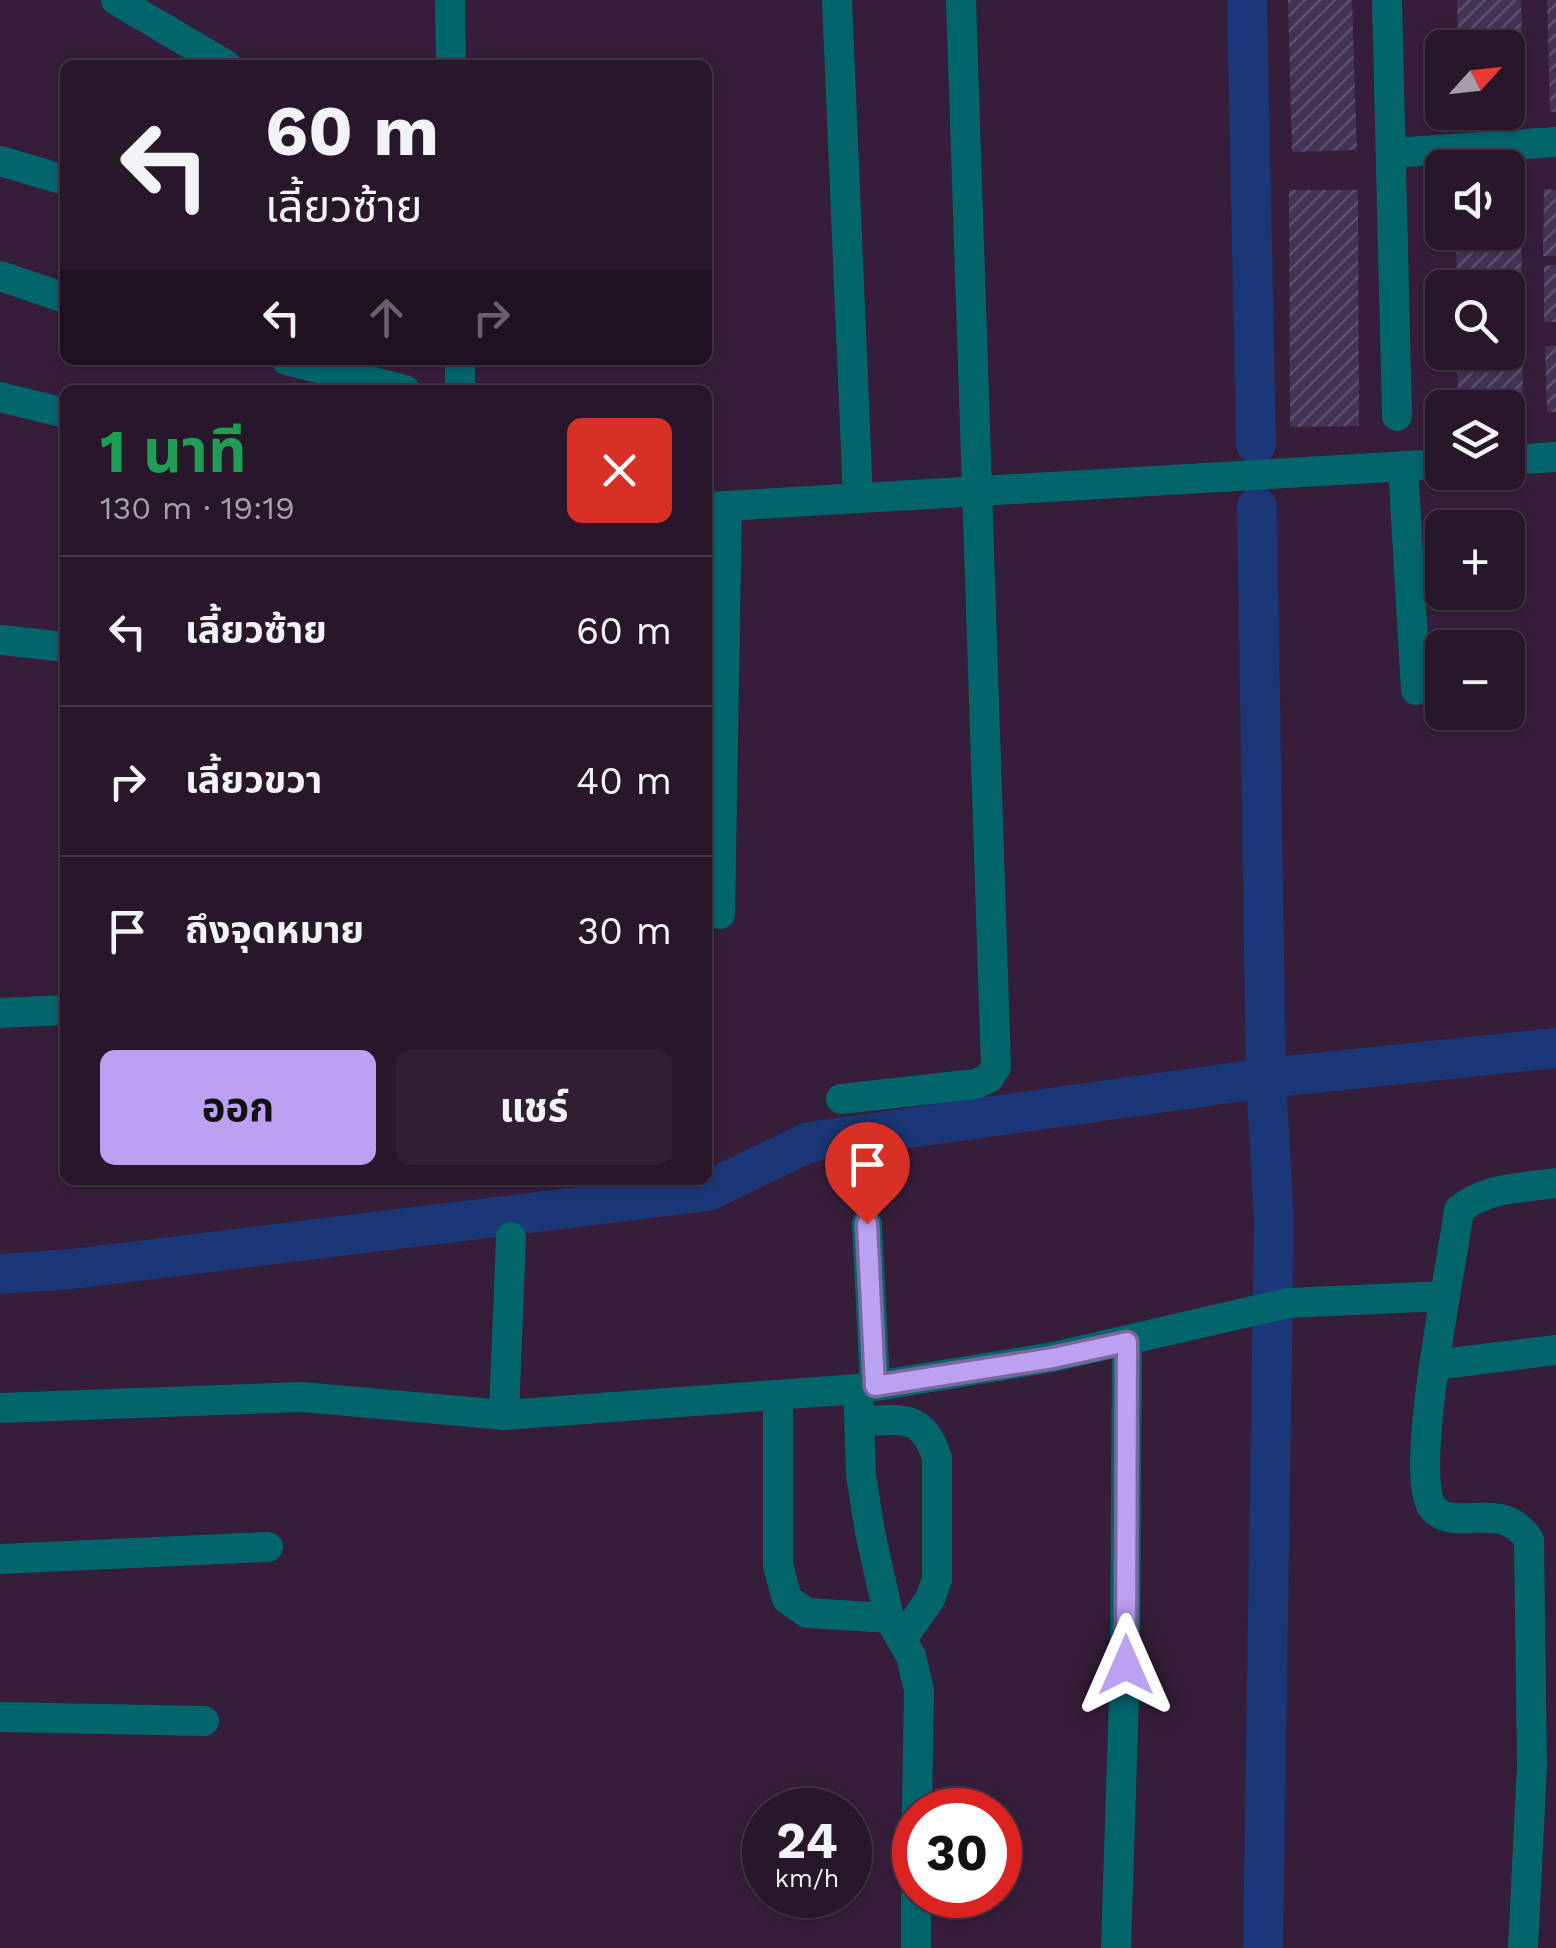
<!DOCTYPE html>
<html lang="th">
<head>
<meta charset="utf-8">
<style>
  body { margin:0; font-family:"Work Sans","Noto Sans Thai",sans-serif; background:#301f33; color:#f1f3f6; height:100vh; display:flex; flex-direction:column; font-size:38px; white-space:nowrap }
  * { box-sizing:border-box; margin:0 }
  p { font-size:32px; color:#a59fa9 }
  .icon { flex:none; width:55px; height:55px; fill:none; stroke:currentColor; stroke-width:2; stroke-linecap:round; stroke-linejoin:round }
  .map { position:relative; flex:1; overflow:hidden }
  .side { position:absolute; left:60px; top:385px; width:652px; height:800px; display:flex; flex-direction:column; background:#28162b; border-radius:15px; box-shadow:0 2px 8px #0004,0 0 0 2px #443547 }
  .side>* { flex:none }
  .guide { position:absolute; left:60px; top:60px; width:652px; height:305px; border-radius:15px; box-shadow:0 2px 8px #0004,0 0 0 2px #443547; background:#28162b; color:#f1f3f6; overflow:hidden }
  .needle { width:65px; rotate:63deg }
  .controls { position:absolute; left:1425px; top:30px; display:grid; gap:20px }
  .controls a { display:grid; place-items:center; width:100px; height:100px; border-radius:15px; background:#28162b; box-shadow:0 2px 8px #0004,0 0 0 2px #443547; font-size:50px }
  .speed { position:absolute; left:742px; top:1788px; display:flex; gap:20px; font-size:50px; font-weight:700; text-align:center }
  .speed>* { display:grid; place-content:center; width:130px; height:130px; border-radius:50%; background:#28162b; box-shadow:0 2px 8px #0004,0 0 0 2px #443547; line-height:1 }
  .speed small { font-size:25px; font-weight:400 }
  .speed .limit { border:15px solid #d22; background:#fff; color:#111 }
  .pin { position:absolute; display:grid; place-items:center; width:85px; height:85px; color:#fff; margin:-102px -42px; border-radius:50% 50% 50% 0; rotate:-45deg; box-shadow:0 0 10px #0007 }
  .pin .icon { rotate:45deg }
  .me { position:absolute; width:110px; margin:-55px; rotate:0deg; stroke-linejoin:round; filter:drop-shadow(0 0 8px #0008) }
  .turn { display:flex; align-items:center; gap:35px; height:210px; padding:0 40px; font-size:45px }
  .turn .icon { width:130px; height:130px; stroke-width:2.5 }
  .turn b { display:block; font-size:70px; line-height:85px }
  .lanes { display:flex; align-items:center; height:95px; padding:0 40px; background:#0003; justify-content:center; gap:50px; direction:ltr }
  .lanes .off { opacity:.35 }
  .round { display:grid; place-items:center; flex:none; width:105px; height:105px; border-radius:15px; background:#301f33 }
  .summary { display:flex; align-items:center; justify-content:space-between; height:170px; padding:0 40px }
  h1 { font-size:60px; font-weight:700; line-height:75px; color:#1e9e55 }
  .primary-button { display:flex; gap:20px; margin-top:auto; padding:20px 40px }
  .primary-button a { flex:1; height:115px; border-radius:15px; background:#bca0f2; color:#111; font-size:40px; font-weight:700; line-height:115px; text-align:center }
  .primary-button a+a { background:#301f33; color:#f1f3f6 }
  ul { padding:0; list-style:none }
  li { display:flex; align-items:center; gap:30px; height:150px; padding:0 40px; border-top:2px solid #443547 }
  li div { flex:1 }
  li b { display:block; font-size:38px }
  li em { font-style:normal }
  .map>svg:first-child { display:block }
</style>
</head>
<body>
<div class="map">
<svg width="1556" height="1948" viewBox="0 0 1556 1948">
  <defs>
    <pattern id="building-hatch" width="6" height="6" patternUnits="userSpaceOnUse" patternTransform="scale(2.5)"><rect width="6" height="6" fill="#423354"/><path d="M-1 1l2-2M0 6l6-6M5 7l2-2" fill="none" stroke="#5e506d"/></pattern>
  </defs>
  <rect width="100%" height="100%" fill="#361d39"/>
  <g fill="none" stroke-linecap="round" stroke-linejoin="round">
    <path stroke="#1c3777" stroke-width="40" d="M1247,0L1256,444
      M1257,507L1266,1078L1274,1220L1263,1948
      M0,1274L72,1269L708,1191L809,1142L1266,1078L1556,1048"/>
  </g>
  <path fill="url(#building-hatch)" d="M1288,0H1352L1357,150L1292,152Z
    M1457,0H1521L1524,112L1508,113V48H1458Z
    M1547,0H1556V112H1550Z
    M1508,183H1521L1523,421H1508V408H1458L1457,352H1508V288H1457L1456,232H1508Z
    M1544,189L1556,190V256H1543Z
    M1289,190H1358L1359,426L1290,427Z
    M1556,265V322H1544V266Z
    M1545,346H1556V412H1547Z"/>
  <g fill="none" stroke-linecap="round" stroke-linejoin="round">
    <path stroke="#02656c" stroke-width="30" d="M116,0L226,65
      M450,0L451,65
      M837,0L858,498
      M1387,0L1397,416
      M1391,153L1556,142
      M0,161L65,180
      M0,276L65,298
      M286,360L405,390
      M460,360V390
      M0,397L65,413
      M1508,460L1556,457
      M1403,466L1416,690
      M708,507L1442,464
      M0,640L65,647
      M720,914L727,506
      M0,1013L65,1010
      M841,1099L976,1084L989,1078L996,1067L961,0
      M867,1224L875,1386
      M1434,1365L1556,1350
      M858,1389L861,1475L870,1532L889,1618L911,1656L919,1690L917,1810
      M778,1395V1565L787,1599L807,1613L889,1618
      M0,1408L302,1397L504,1415L858,1389L1053,1357L1288,1303L1445,1296
      M504,1415L511,1237
      M860,1421C900,1420 923,1412 937,1458V1579L930,1599L902,1639
      M0,1559L268,1547
      M0,1717L204,1721
      M916,1948V1895
      M1116,1948L1125,1665L1127,1342
      M1523,1948L1532,1766L1529,1540C1502,1497 1454,1534 1433,1508C1407,1476 1453,1260 1459,1210C1486,1187 1522,1188 1556,1183"/>
  </g>
  <g fill="none" stroke-linecap="round" stroke-linejoin="round">
    <defs>
      <path id="route" d="M867,1224L875,1386L1053,1358L1127,1342L1126,1665"/>
    </defs>
    <use href="#route" stroke="#7a689d" stroke-width="25"/>
    <use href="#route" stroke="#bca0f2" stroke-width="18"/>
  </g>
</svg>
<div class="controls">
<a><svg class="needle" viewBox="-14 -14 28 28"><path d="M0-13l5 13h-10z" fill="#e53935"/><path d="M0 13l5-13h-10z" fill="#a59fa9"/></svg></a>
<a><svg class="icon" aria-label="sound" viewBox="0 0 24 24"><path d="M4 9h4l5-4v14l-5-4H4zM17 9q2 3 0 6"/></svg></a>
<a><svg class="icon" aria-label="search" viewBox="0 0 24 24"><circle cx="10" cy="10" r="6"/><path d="M15 15l6 6"/></svg></a>
<a><svg class="icon" aria-label="layers" viewBox="0 0 24 24"><path d="M12 4l9 5-9 5-9-5zM3 14l9 5 9-5"/></svg></a>
<a>+</a>
<a>−</a>
</div>
<div class="speed"><div>24<small>km/h</small></div><div class="limit">30</div></div>
<div class="pin" style="left:867px;top:1224px;background:#d93025"><svg class="icon" aria-label="arrive" viewBox="0 0 24 24"><path d="M6 21V4h12l-3 4 3 4H6"/></svg></div>
<svg class="me" style="left:1126px;top:1665px" viewBox="-20 -20 40 40"><path d="M0-17L14 15 0 8-14 15z" fill="#bca0f2" stroke="#fff" stroke-width="4"/></svg>
<div class="guide">
<div class="turn"><svg class="icon" aria-label="left" viewBox="0 0 24 24"><path d="M17 20v-9H6M10 6l-5 5 5 5"/></svg><div><b>60 m</b>เลี้ยวซ้าย</div></div>
<div class="lanes"><svg class="icon" aria-label="left" viewBox="0 0 24 24"><path d="M17 20v-9H6M10 6l-5 5 5 5"/></svg><svg class="icon off" aria-label="ahead" viewBox="0 0 24 24"><path d="M12 20V5M6 11l6-6 6 6"/></svg><svg class="icon off" aria-label="right" viewBox="0 0 24 24"><path d="M7 20v-9h11M14 6l5 5-5 5"/></svg></div>
</div>
<section class="side">
<div class="summary"><div><h1>1 นาที</h1><p>130 m · 19:19</p></div><a class="round" style="background:#d93025;color:#fff"><svg class="icon" aria-label="close" viewBox="0 0 24 24"><path d="M6 6l12 12M18 6L6 18"/></svg></a></div>
<ul>
<li><svg class="icon" aria-label="left" viewBox="0 0 24 24"><path d="M17 20v-9H6M10 6l-5 5 5 5"/></svg><div><b>เลี้ยวซ้าย</b></div><em>60 m</em></li>
<li><svg class="icon" aria-label="right" viewBox="0 0 24 24"><path d="M7 20v-9h11M14 6l5 5-5 5"/></svg><div><b>เลี้ยวขวา</b></div><em>40 m</em></li>
<li><svg class="icon" aria-label="arrive" viewBox="0 0 24 24"><path d="M6 21V4h12l-3 4 3 4H6"/></svg><div><b>ถึงจุดหมาย</b></div><em>30 m</em></li>
</ul>
<div class="primary-button"><a>ออก</a><a>แชร์</a></div>
</section>
</div>
</body>
</html>
